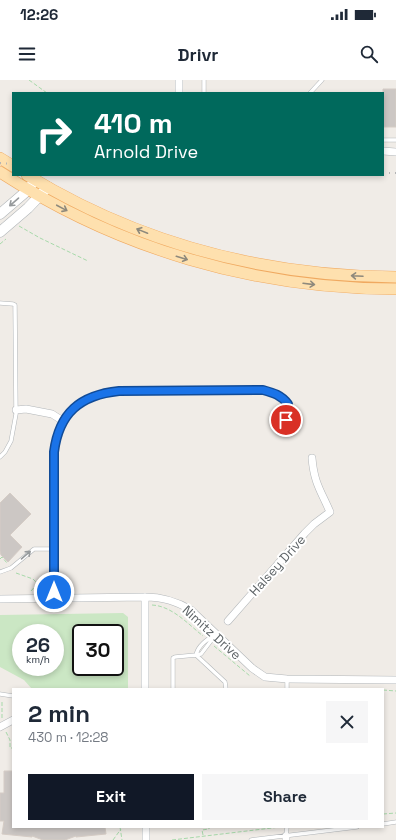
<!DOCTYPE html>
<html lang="en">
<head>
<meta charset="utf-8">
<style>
  body { margin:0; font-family:"Space Grotesk",sans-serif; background:#f6f6f7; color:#1f2937; height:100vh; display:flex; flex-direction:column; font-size:15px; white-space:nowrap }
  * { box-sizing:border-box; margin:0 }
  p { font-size:13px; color:#747a83 }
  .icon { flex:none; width:22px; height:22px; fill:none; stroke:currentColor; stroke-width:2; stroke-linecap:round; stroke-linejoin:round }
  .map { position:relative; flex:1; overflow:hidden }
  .panel { position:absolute; left:12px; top:608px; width:372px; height:140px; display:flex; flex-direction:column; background:#fff; border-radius:0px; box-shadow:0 2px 6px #0003 }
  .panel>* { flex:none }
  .banner { position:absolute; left:12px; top:12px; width:372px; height:84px; border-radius:0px; box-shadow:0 2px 6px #0003; background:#00695c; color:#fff; overflow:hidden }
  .speed { position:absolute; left:12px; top:544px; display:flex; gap:8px; font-size:20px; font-weight:700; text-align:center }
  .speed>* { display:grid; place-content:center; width:52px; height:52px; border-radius:50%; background:#fff; box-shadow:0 2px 6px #0003; line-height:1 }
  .speed small { font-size:10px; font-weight:400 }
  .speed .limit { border:2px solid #111; border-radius:6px; background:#fff; color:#111 }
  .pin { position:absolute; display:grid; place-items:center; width:34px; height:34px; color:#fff; margin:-17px; border:2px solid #fff; border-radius:50%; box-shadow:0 1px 4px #0007 }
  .me { position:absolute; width:44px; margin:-22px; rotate:0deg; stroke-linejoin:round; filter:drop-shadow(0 0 3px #0008) }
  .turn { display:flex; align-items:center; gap:14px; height:84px; padding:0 16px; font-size:18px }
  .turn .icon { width:52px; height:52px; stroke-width:2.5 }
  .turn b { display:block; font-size:28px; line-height:34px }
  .round { display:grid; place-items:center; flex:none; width:42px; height:42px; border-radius:0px; background:#f6f6f7 }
  .headline { display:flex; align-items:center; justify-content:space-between; height:68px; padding:0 16px }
  h1 { font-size:24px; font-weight:700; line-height:30px }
  .cta { display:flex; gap:8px; margin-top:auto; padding:8px 16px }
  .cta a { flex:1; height:46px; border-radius:0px; background:#111827; color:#fff; font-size:16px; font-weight:700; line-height:46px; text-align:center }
  .cta a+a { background:#f6f6f7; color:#1f2937 }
  .status { display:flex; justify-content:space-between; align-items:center; height:28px; padding:0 20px; background:#fff; direction:ltr }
  .status svg { height:11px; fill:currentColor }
  header { display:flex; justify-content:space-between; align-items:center; height:52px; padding:0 16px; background:#fff; font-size:18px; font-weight:700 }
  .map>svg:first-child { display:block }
</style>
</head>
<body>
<div class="status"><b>12:26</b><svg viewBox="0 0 49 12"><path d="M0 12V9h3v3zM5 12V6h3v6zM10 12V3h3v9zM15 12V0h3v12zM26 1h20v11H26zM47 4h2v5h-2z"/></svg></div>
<header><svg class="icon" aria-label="menu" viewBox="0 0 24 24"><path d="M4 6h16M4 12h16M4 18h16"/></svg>Drivr<svg class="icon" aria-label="search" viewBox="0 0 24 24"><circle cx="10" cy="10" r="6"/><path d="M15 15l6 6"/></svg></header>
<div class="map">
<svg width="396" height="760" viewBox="0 0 396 760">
  <rect width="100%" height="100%" fill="#f0ece7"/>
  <path fill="#cbe7c4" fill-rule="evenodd" d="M123,533L128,537V609H32L24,600L0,587V535ZM21,553H55V587H21ZM81,553H115V587H81Z"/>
  <path fill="#ccc7c4" stroke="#d5ccc5" d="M383,9H396V47H383Z
    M10,413L31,434L10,455L22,467L8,482L1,475L0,471V423Z
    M4,691H13V747H105L106,754L76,757V756L65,760H43L32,756V757L2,754L4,741H0V713H4Z"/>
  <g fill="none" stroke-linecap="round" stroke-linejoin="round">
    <defs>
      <path id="lane" d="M204,0V13
        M310,13L322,0
        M383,60H396
        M0,223L13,224L15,225L16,334L11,361L5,372L0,377
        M0,492L11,488L34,469H55
        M217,553L201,574L196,575C198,565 208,559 217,553Z
        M287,599V609
        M173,609V578L175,577L196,575L225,602L226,609
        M0,614L13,616
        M383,744L396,742
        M286,756L287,747
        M251,760L357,747"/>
      <path id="street" d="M179,0V13
        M383,71L396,72
        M16,330L26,329L52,334L63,341
        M145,517V609
        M54,518V372C59,333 81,315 119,311L263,310C274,313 281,315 288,324L285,340
        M0,519L145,517C163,517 176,521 191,530L252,588L265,597L287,599L396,600
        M228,541L305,453L314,444L330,432C321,411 314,403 312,378
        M0,647L13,640
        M146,747V760
        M286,760V756"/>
      <path id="secondary" d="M0,134L28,110L35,100
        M0,152L28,128L48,107"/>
      <path id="primary" d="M0,78L13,86
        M0,92C118,169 255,209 396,209
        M27,95C140,164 265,196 396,197"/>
    </defs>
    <use href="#lane" stroke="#b2b6b9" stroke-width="4.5"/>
    <use href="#street" stroke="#b2b6b9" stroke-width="8"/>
    <use href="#secondary" stroke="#b1b6b9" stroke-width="11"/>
    <use href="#primary" stroke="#f0a960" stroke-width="12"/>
    <path stroke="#a7d9aa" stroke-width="1" stroke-dasharray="4 2" stroke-linecap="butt" d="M29,0L47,13
      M19,146L40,158L88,181
      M0,164L6,159
      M0,479L2,477L7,483
      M16,493L33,499L45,511
      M31,511L47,493
      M152,525C172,526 188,544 203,556
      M214,566L250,596
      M292,609H299
      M383,610L396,611
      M2,638V620
      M6,652L10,660V668H13
      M383,734L396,733
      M120,747L122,760
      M203,755L202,750L209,749V747
      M113,760L121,749
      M172,760L280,747"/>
    <use href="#lane" stroke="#fff" stroke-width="3.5"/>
    <use href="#street" stroke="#fff" stroke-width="7"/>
    <use href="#secondary" stroke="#fff" stroke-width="10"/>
    <use href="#primary" stroke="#fee0ae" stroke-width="11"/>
    <path stroke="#b3b4b5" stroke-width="2" stroke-dasharray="1 5" stroke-linecap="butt" d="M0,83L13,84
      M383,93H396"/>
  </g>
  <defs><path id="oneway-shaft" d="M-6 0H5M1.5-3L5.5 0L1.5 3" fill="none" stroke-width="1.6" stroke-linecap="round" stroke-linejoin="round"/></defs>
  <g stroke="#969a9c">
    <use href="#oneway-shaft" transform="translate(14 122) rotate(139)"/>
    <use href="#oneway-shaft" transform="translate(26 475) rotate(-41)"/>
  </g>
  <g stroke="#8e897c">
    <use href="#oneway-shaft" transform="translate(62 128) rotate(28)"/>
    <use href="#oneway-shaft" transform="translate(142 151) rotate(-158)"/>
    <use href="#oneway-shaft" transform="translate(182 178) rotate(17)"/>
    <use href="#oneway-shaft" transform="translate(357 196) rotate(-177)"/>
    <use href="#oneway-shaft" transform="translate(309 204) rotate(7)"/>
  </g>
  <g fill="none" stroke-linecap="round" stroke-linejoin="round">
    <defs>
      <path id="route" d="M54,512V372C59,333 80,315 119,311L263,310C274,313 281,315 288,324L286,340"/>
    </defs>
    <use href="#route" stroke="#114b97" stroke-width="10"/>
    <use href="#route" stroke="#1a73e8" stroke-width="7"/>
  </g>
  <g text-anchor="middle" stroke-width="4" stroke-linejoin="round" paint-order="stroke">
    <g font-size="13" fill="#5e6467" stroke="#fff">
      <text transform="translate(277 485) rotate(-48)" y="5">Halsey Drive</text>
      <text transform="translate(212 552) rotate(42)" y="5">Nimitz Drive</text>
    </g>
  </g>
</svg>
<div class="speed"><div>26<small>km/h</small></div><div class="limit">30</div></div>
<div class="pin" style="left:286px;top:340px;background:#d93025"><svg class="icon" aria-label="arrive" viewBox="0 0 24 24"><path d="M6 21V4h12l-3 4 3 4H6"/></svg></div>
<svg class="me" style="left:54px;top:512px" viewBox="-20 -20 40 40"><circle r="17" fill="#1a73e8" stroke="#fff" stroke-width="3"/><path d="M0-11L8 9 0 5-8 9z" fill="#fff"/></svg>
<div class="banner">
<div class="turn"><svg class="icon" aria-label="right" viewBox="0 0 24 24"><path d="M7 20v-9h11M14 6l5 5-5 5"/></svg><div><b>410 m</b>Arnold Drive</div></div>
</div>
<section class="panel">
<div class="headline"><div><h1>2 min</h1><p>430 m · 12:28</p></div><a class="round"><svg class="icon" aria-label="close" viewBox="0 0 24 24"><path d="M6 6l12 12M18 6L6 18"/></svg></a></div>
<div class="cta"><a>Exit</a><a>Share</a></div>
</section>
</div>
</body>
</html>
